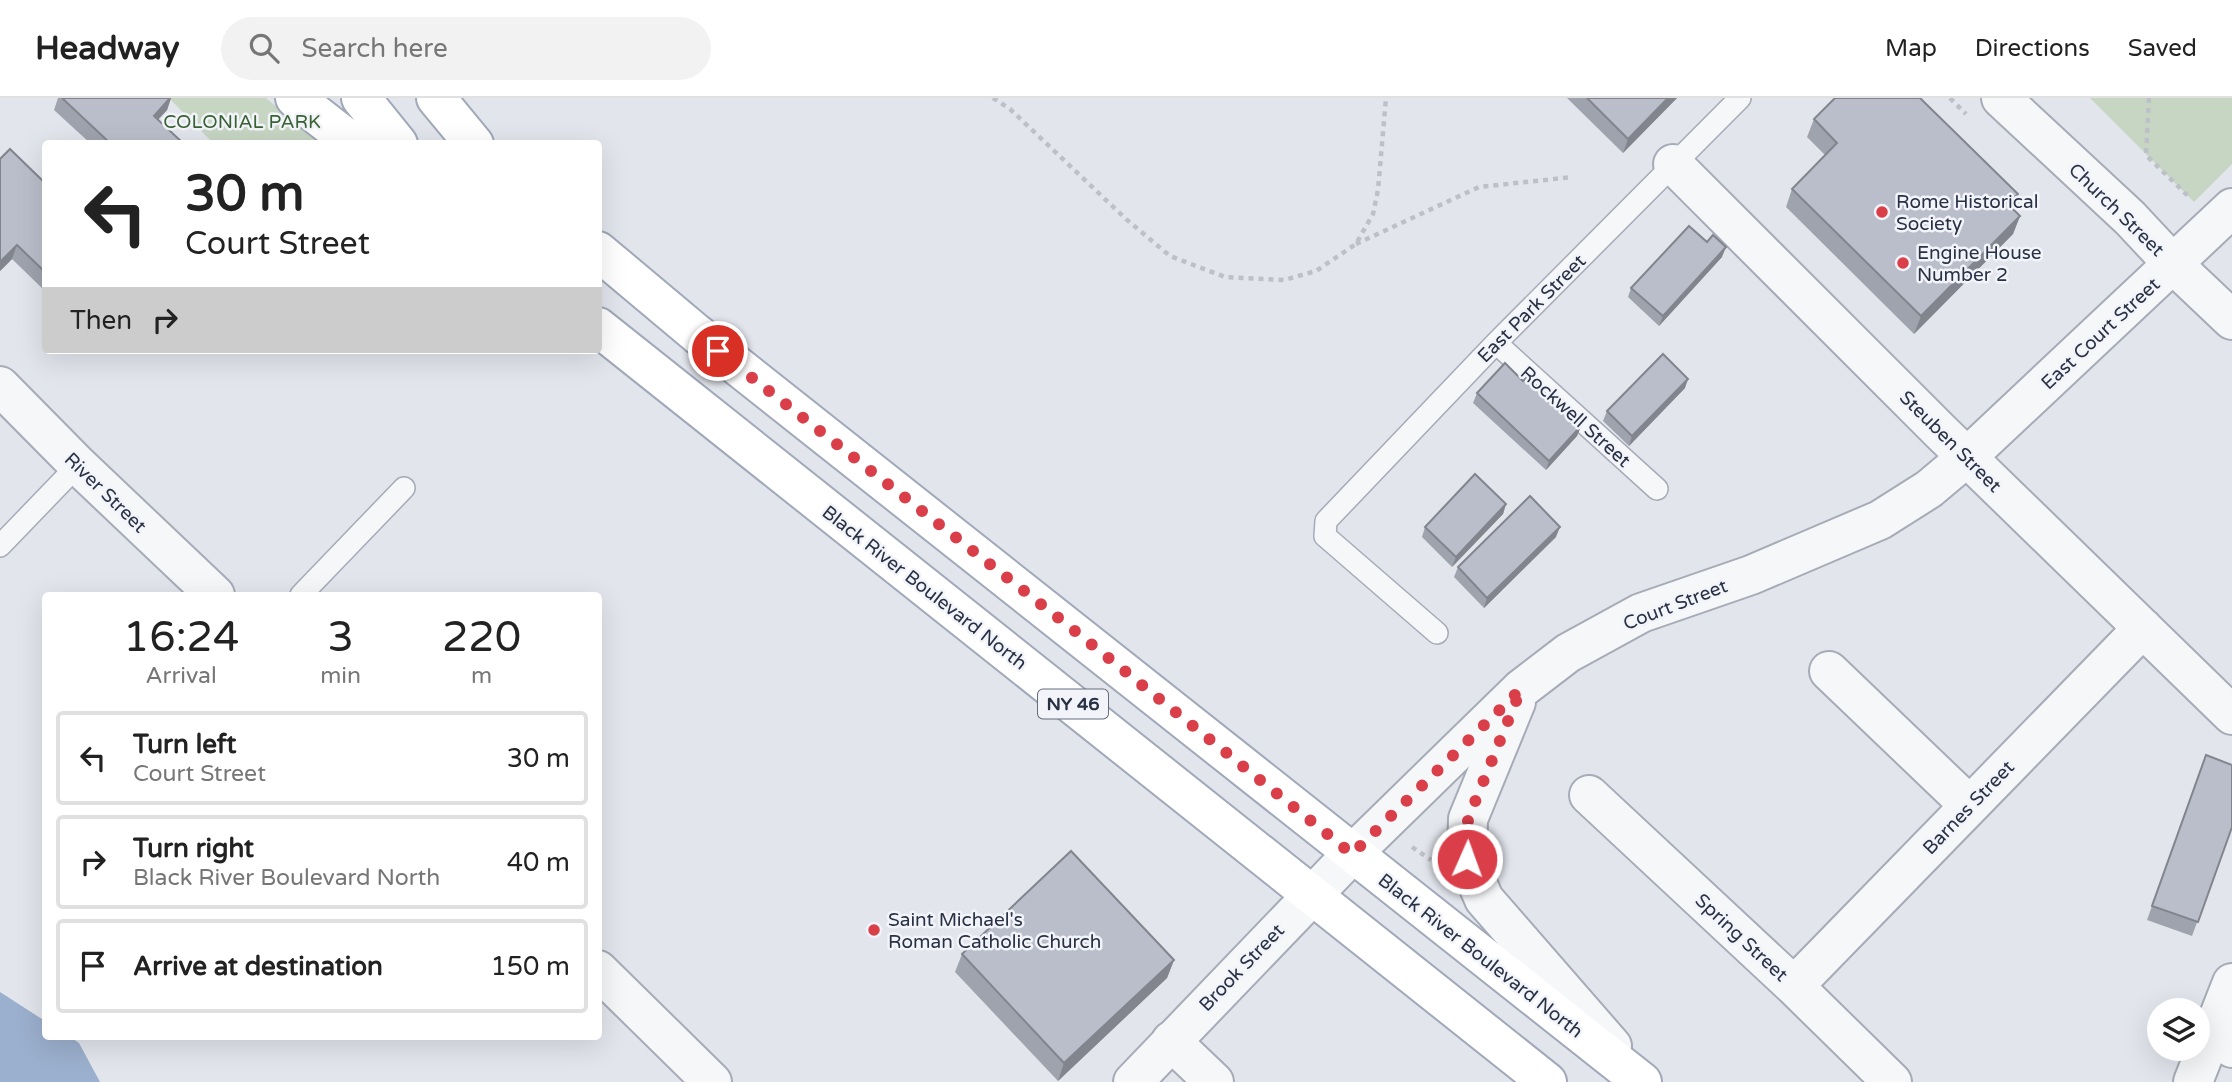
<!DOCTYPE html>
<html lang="en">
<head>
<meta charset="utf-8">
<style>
  body { margin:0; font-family:"Varela Round",sans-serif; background:#f2f2f2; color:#222; height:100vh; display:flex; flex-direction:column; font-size:26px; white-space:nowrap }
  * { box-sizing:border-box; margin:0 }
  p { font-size:23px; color:#767676 }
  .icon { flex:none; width:38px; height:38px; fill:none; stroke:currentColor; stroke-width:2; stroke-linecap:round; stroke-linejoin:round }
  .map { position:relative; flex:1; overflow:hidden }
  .details { position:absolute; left:42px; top:494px; width:560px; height:448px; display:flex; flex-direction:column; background:#fff; border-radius:7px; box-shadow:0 7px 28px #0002 }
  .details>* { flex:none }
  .banner { position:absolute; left:42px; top:42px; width:560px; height:214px; border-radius:7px; box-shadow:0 7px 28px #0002; background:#fff; color:#222; overflow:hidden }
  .controls { position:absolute; left:2147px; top:900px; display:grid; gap:14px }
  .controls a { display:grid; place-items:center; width:63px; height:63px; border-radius:50%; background:#fff; box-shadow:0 7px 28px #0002; font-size:35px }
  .pin { position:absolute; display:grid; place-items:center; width:60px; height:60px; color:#fff; margin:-30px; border:4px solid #fff; border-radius:50%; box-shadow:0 2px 7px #0007 }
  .me { position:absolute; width:77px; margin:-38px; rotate:2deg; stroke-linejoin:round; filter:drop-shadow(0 0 5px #0008) }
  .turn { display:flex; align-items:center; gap:24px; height:147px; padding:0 28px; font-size:32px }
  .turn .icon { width:91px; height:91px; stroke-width:2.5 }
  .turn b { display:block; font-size:49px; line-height:60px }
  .then { display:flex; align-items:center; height:66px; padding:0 28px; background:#0003; gap:14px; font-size:26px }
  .eta { display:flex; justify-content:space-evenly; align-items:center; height:119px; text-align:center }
  .eta b { font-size:42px; font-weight:600; line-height:49px }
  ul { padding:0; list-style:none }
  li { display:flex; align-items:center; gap:21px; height:94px; margin:0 14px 10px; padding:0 14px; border:4px solid #e0e0e0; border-radius:7px }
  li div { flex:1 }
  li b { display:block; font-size:26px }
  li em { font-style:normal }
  header { display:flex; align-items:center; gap:42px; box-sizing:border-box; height:98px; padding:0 35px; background:#fff; border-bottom:2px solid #e0e0e0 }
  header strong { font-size:33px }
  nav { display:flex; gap:38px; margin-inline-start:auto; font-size:24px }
  .search { width:490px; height:63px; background:#f2f2f2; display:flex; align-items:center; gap:18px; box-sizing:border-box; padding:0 24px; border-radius:38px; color:#767676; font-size:26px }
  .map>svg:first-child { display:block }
</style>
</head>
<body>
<header>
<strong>Headway</strong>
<div class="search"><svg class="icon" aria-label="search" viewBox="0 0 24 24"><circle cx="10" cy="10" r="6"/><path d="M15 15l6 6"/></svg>Search here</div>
<nav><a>Map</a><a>Directions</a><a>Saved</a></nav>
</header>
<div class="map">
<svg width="2232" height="984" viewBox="0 0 2232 984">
  <rect width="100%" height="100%" fill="#e2e5ec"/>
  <path fill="#c6d6c3" d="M169,0H266L320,45H213Z
    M2090,0H2232V66L2194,104Z"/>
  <path fill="#9bb0ce" d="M0,894L45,923L46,938H69L79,945L100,984H0Z"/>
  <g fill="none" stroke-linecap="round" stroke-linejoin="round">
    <defs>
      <path id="service" d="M1496,245L1657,391
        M0,448L78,367
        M301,497L404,390
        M1437,535L1325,438L1326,423L1496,245L1740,0"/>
      <path id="minor" d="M2001,0L2130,120L2174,167L2232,222
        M1673,66L1941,334L2232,617
        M0,288L78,367L215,497
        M1829,573L1969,707
        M1589,697L1794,888L1892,984
        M598,872L712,984
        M1794,888L2143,530
        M2213,932L2232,950
        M1171,943L1214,984"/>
      <path id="tertiary" d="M1516,604L1468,721L1467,761L1484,801L1612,948
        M1133,984L1352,756L1521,591L1568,555L1641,515L1751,477L1880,422L1929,391L1967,359L2232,110
        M2193,984L2232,885"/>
      <path id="primary" d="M295,0L354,46
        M361,0L398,46
        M436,0L474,46
        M598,153L697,236L1642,984
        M598,229L1547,984"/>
    </defs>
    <use href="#service" stroke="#a7abb7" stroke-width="24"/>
    <use href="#minor" stroke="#a7abb7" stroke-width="42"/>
    <use href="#tertiary" stroke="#a7abb7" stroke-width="42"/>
    <use href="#primary" stroke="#a0a8b9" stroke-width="42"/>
    <path stroke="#bdc0c7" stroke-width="4.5" stroke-dasharray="5 5" stroke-linecap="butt" d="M993,0L1010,11L1126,121L1170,158L1225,179L1284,182L1316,173L1356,146L1373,116L1378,92L1386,0
      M1950,0L1966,16
      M2149,0L2146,57L2190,100
      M1356,146L1479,89L1573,79
      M1412,749L1431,762"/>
    <use href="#service" stroke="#f6f7f9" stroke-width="21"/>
    <use href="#minor" stroke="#f6f7f9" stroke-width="38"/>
    <use href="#tertiary" stroke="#f6f7f9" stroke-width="38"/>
    <use href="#primary" stroke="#fff" stroke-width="38"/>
  </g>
  <path fill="#9fa3ae" d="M58,0H171L167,12L158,22L184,46H91L54,12Z
    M1567,0H1677L1623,55Z
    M1814,21L2018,96L2012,111L2020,118L2013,136L1914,236L1786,109L1792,91L1825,57L1807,39Z
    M0,61L46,86V194L12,161L0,173Z
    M1707,144L1722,159L1659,228L1628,199L1631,190Z
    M1685,290L1629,348L1603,323L1607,313Z
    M1477,295L1581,328L1577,338L1546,372L1473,305Z
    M1506,406L1503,416L1452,469L1422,439L1425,429Z
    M1556,439L1484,510L1454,479L1458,469Z
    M2206,657L2232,729L2192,838L2147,822Z
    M962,856L1174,862L1167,880L1058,983L955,874Z"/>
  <path fill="#82858d" d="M170,0H171L167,12L148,32L154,18Z
    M1668,0H1677L1623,55L1628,41Z
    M2018,96L2011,114L2008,106Z
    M2020,118L2013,136L1914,236L1921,218Z
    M17,147L12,161L0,173V164Z
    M1726,149L1722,159L1659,228L1663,218Z
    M1688,281L1685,290L1629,348L1632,338Z
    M1581,328L1577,338L1546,372L1549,363Z
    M1506,406L1503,416L1452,469L1456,459Z
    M1560,429L1556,439L1484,510L1487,500Z
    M1174,862L1167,880L1058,983L1064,965Z"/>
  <path fill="#b9beca" stroke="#82858d" stroke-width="2" d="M62,0H170L154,18L184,46H111Z
    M1587,0H1668L1628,41Z
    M1835,0H1920L2018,96L2008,106L2020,118L1921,218L1792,91L1837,45L1814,21Z
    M10,51L46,86V175L17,147L0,164V61Z
    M1689,128L1707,144L1713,137L1726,149L1663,218L1631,190Z
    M1663,256L1688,281L1632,338L1607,313Z
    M1505,265L1523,283L1527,279L1581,328L1549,363L1477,295Z
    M1475,376L1506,406L1456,459L1425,429Z
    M1530,398L1560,429L1487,500L1458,469Z
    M2206,657L2232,667V729L2198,824L2152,808Z
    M1071,753L1174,862L1064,965L962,856Z"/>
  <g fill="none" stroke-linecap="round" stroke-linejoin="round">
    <path stroke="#da3e49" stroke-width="12" stroke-dasharray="0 21.6" d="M718,253L1065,525L1352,756L1521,591L1468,721L1467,761"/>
  </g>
  <g fill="#da3e49" stroke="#f2f4f9" stroke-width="2.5">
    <circle cx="1882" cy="114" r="7"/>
    <circle cx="1903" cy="165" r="7"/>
    <circle cx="874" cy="832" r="7"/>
  </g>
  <g text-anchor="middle" stroke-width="5" stroke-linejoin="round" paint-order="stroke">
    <rect fill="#f2f4f9" stroke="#656c7b" stroke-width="2" x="1038" y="591.5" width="70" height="29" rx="5"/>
    <g font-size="18" font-weight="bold" fill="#293145">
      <text x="1073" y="612">NY 46</text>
    </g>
    <g font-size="19" fill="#3a6235" stroke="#f2f4f9">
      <text x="242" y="30">COLONIAL PARK</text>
    </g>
    <g font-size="19" fill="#293145" stroke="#f2f4f9" text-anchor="start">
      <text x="1896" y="110">Rome Historical<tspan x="1896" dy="22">Society</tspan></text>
      <text x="1917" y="161">Engine House<tspan x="1917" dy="22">Number 2</tspan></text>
      <text x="888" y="828">Saint Michael's<tspan x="888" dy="22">Roman Catholic Church</tspan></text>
    </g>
    <g font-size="19" fill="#293145" stroke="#f2f4f9">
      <text transform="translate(2117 111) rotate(44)" y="7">Church Street</text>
      <text transform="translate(1531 210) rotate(-45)" y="7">East Park Street</text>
      <text transform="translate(2100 235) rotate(-43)" y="7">East Court Street</text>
      <text transform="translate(1576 318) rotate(42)" y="7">Rockwell Street</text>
      <text transform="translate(1951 343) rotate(45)" y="7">Steuben Street</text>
      <text transform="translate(106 394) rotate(44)" y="7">River Street</text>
      <text transform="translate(925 489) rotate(38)" y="7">Black River Boulevard North</text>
      <text transform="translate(1675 506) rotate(-21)" y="7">Court Street</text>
      <text transform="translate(1968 709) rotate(-46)" y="7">Barnes Street</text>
      <text transform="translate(1742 839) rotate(43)" y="7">Spring Street</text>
      <text transform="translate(1481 857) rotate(38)" y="7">Black River Boulevard North</text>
      <text transform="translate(1241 869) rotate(-46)" y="7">Brook Street</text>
    </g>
  </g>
</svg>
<div class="controls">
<a><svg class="icon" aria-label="layers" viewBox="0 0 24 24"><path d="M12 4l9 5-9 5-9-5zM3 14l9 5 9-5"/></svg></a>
</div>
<div class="pin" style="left:718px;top:253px;background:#d93025"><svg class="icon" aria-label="arrive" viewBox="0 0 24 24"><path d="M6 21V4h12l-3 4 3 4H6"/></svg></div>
<svg class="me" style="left:1467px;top:761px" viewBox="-20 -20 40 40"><circle r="17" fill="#da3e49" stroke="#fff" stroke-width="3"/><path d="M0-11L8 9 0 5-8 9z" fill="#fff"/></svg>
<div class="banner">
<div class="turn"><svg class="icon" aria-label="left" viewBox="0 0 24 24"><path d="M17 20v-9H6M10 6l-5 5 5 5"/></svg><div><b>30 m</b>Court Street</div></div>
<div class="then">Then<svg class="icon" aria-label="right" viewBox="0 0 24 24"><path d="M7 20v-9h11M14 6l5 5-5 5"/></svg></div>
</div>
<section class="details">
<div class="eta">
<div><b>16:24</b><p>Arrival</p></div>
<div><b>3</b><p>min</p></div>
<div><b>220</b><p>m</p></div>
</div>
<ul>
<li><svg class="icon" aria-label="left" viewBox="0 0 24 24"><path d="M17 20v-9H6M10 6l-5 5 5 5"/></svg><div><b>Turn left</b><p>Court Street</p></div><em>30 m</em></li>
<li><svg class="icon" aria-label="right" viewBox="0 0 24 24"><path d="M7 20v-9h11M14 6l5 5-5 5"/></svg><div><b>Turn right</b><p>Black River Boulevard North</p></div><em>40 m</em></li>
<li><svg class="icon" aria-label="arrive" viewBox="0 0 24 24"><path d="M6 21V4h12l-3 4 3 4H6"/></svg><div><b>Arrive at destination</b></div><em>150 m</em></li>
</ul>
</section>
</div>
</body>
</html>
